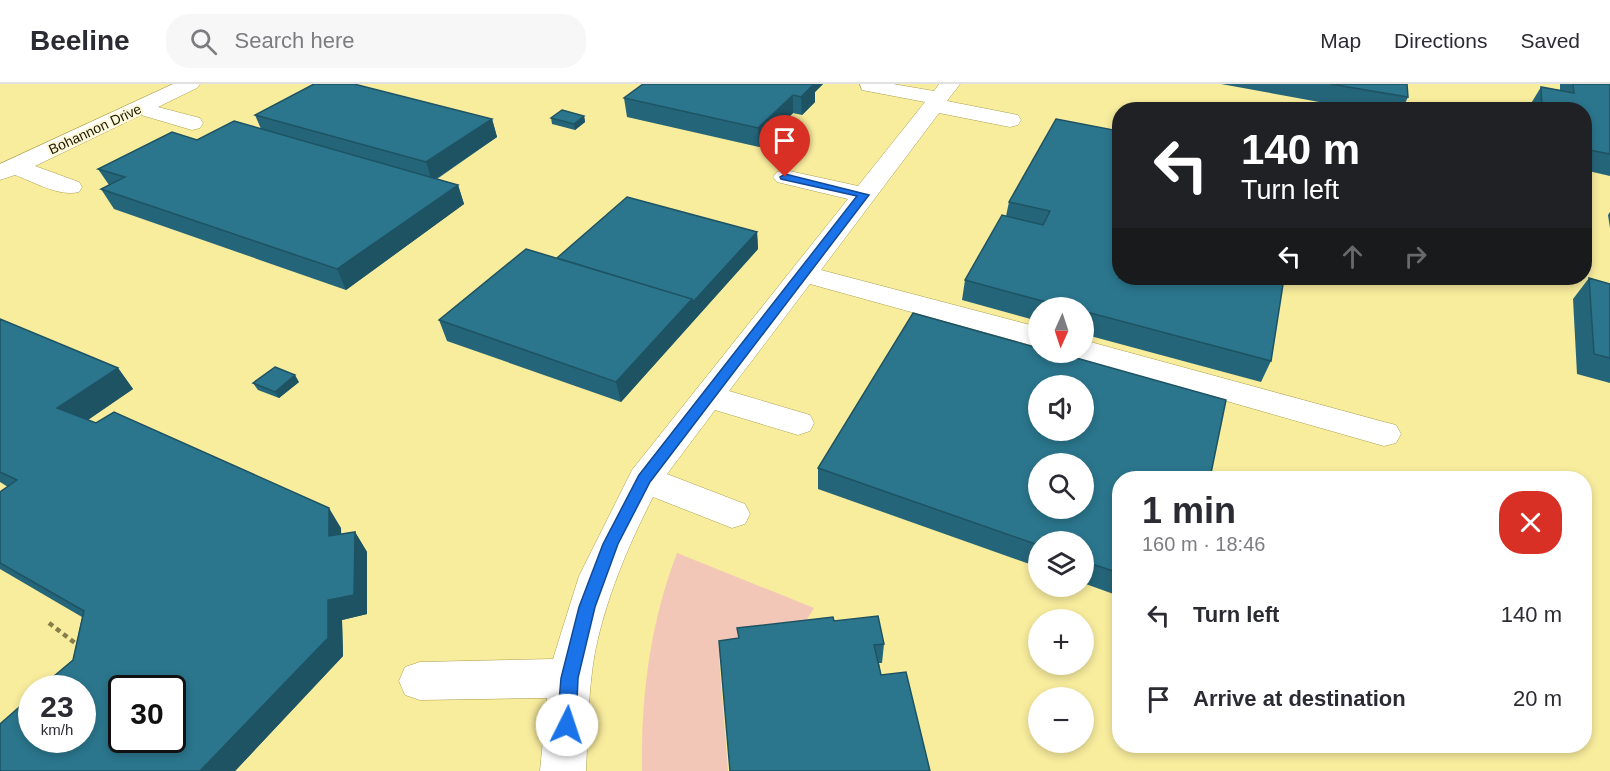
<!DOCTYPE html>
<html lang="en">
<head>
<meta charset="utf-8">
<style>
  body { margin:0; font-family:Helvetica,sans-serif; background:#f7f7f7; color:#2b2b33; height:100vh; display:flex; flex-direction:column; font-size:22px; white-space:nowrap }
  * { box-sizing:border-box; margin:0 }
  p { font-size:20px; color:#7c7c81 }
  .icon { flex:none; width:33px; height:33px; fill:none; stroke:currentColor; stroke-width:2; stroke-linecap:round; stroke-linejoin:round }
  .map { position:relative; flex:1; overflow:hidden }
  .panel { position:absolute; left:1112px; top:387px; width:480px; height:282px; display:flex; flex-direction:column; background:#fff; border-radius:24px; box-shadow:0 3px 9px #0003 }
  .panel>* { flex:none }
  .hud { position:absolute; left:1112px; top:18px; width:480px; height:183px; border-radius:24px; box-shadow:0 3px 9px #0003; background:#202124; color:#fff; overflow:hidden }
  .needle { width:39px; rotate:183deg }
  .fabs { position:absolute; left:1028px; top:213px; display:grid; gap:12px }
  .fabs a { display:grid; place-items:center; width:66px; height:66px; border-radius:50%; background:#fff; box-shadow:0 3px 9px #0003; font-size:30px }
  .speed { position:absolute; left:18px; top:591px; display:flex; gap:12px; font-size:30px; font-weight:700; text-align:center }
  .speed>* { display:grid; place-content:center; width:78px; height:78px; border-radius:50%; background:#fff; box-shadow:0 3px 9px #0003; line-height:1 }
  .speed small { font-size:15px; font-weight:400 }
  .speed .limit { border:3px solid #111; border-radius:9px; background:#fff; color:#111 }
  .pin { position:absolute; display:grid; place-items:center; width:51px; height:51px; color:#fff; margin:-62px -26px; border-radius:50% 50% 50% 0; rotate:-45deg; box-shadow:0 0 6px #0007 }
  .pin .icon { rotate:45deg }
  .me { position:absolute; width:66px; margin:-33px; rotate:4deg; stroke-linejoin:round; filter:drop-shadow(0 0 4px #0008) }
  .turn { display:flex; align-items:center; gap:21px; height:126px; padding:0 30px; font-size:27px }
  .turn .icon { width:78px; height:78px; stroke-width:2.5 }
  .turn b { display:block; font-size:42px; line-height:51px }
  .lanes { display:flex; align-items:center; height:57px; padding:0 30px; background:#0003; justify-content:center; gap:30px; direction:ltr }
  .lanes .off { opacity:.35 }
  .round { display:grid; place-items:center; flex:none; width:63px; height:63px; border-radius:24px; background:#f7f7f7 }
  .headline { display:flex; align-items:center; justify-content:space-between; height:102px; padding:0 30px }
  h1 { font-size:36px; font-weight:800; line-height:45px }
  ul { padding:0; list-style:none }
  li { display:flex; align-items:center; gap:18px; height:84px; padding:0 30px }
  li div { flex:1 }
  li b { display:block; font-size:22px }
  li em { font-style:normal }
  header { display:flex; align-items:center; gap:36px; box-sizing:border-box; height:84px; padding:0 30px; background:#fff; border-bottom:2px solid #e1e1e2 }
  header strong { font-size:28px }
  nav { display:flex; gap:33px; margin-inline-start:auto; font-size:21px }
  .search { width:420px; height:54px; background:#f7f7f7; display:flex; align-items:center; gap:15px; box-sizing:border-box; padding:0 21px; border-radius:24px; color:#7c7c81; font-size:22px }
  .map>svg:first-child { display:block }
</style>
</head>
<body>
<header>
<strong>Beeline</strong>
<div class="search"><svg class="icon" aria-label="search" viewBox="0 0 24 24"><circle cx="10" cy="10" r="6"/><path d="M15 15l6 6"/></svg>Search here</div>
<nav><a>Map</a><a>Directions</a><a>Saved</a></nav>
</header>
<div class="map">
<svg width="1610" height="687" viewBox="0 0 1610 687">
  <rect width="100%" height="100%" fill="#f8ec9d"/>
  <path fill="#f2c7b7" d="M677,469L814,524L795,555L719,574L728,687H642C641,611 650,540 677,469Z"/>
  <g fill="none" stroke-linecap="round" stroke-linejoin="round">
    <defs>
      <path id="minor" d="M173,0H200L197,4L158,23L200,34L203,39L200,44L192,46L141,31L35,82L79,98L82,103L79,108C59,113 34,98 15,91L0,96V80Z
        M860,0H893L934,7L939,0H960L947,17L1018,31L1021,36L1018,41L1010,43L939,29L821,186L1038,243V263L810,200L729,307L810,331L814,339L810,347L798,351L715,326L667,390L745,420L750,430L745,440L732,444L653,413C628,462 606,514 595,568C588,607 588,647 586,687H540L547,614L420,616L405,611L399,597L405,583L420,578L553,575L579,492L632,386L848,115L777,98L773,93L777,88L785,86L858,102L925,18L862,6Z
        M1083,256L1384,338L1396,341L1401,350L1396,359L1384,362L1072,273L1069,268H1083Z"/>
    </defs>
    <use href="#minor" stroke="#aca153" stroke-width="1"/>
    <path stroke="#857d4a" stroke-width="4.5" stroke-dasharray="5 4" stroke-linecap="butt" d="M49,539L79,562"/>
    <use href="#minor" fill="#fff" fill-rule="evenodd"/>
  </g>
  <path fill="#256579" d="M643,0H823L815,8V18L802,31L793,29L759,63L627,33L624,14Z
    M1221,0H1407L1408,13L1402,26H1363Z
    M1560,0H1610V92L1584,86V26H1530V21L1541,3L1560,6Z
    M255,31L492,35L497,53L437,95L458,101L464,120L346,206L114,125L101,105L109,101L98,85L197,56L261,45Z
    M584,32L585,38L575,46L552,40L551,34Z
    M1119,47L1271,277L1261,298L1083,250V224H1038V237L962,216L965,196L1006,132L1009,118Z
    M1610,128V144L1608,131Z
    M757,148L758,165L621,318L447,257L439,236L557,174Z
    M1589,194L1610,200V299L1577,290L1573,215Z
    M0,235L118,284L133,305L87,336L341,444V450L355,448L367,468V530L342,536L343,572L235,687H0L73,576L82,533L0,485V408L8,403L0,398Z
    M299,298L279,314L258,306L253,299Z
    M818,384L1119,394V512L1083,499V458H1038V483L818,405Z
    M834,537L884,560L882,579H879L881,591L738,554Z"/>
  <path fill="#1e5363" d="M807,0H823L815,8V18L802,31L801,13Z
    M793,11V29L759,63L758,44Z
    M584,32L585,38L575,46L574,40Z
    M492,35L497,53L432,97L426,78Z
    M458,101L464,120L346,206L337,185Z
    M757,148L758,165L621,318L616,298L692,215Z
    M118,284L133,305L75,345L57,324Z
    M295,291L299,298L279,314L275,308Z
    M329,424L341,444L342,473L329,452Z
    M355,448L367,468V530L342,536L343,572L235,687H200L328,516Z"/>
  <path fill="#2b768d" stroke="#1e5363" stroke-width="1.5" fill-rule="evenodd" d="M314,0H354L492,35L426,78L255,31Z
    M643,0H814L801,13L793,11L758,44L624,14Z
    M1330,0H1407L1408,13Z
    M1573,0H1610V70L1584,65V26H1542L1541,3L1574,9Z
    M562,26L584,32L574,40L551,34Z
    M1056,35L1119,47V194H1284L1271,277L1083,227V224H1068L965,196L1002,131L1043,141L1050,127L1009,118Z
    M234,37L458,101L337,185L101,105L125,93L98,85L172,48L197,56Z
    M627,113L757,148L693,218L692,215L557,174Z
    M526,165L692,215L616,298L439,236Z
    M1589,194L1610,200V274L1594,270Z
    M913,229L1038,264V268H1055L1226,316L1210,394H1119V489L1083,477V458H1038V461L818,384ZM1038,302H1083V346H1038ZM1038,380H1083V424H1038Z
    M0,235L118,284L57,324L96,339L114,328L329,424V452L355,448L354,511L328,516V554L200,687H0V640L32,612V656H82V604H40L73,576L84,527L0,479V408L17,396L0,388ZM122,604H172V656H122Z
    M275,283L295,291L275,308L253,299Z
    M878,532L884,560L874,561L881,591L906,588L930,687H730L719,557L739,554L737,544L833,533L834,537Z"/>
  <path fill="#1a73e8" stroke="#114b97" stroke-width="1.5" d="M785,90L869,111L650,398L618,460L595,523L578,594L576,641L573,647L567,649L560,647L557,641L561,594L579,523L603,460L639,391L857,112L781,95L780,93Z"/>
  <g text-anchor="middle" stroke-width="4.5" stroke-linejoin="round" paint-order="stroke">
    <g font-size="14" fill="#1e1900" stroke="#fcf8da">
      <text transform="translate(95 45) rotate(-25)" y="5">Bohannon Drive</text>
    </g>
  </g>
</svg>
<div class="fabs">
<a><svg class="needle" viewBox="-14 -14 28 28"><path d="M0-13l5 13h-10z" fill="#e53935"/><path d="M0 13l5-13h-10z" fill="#7c7c81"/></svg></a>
<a><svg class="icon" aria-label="sound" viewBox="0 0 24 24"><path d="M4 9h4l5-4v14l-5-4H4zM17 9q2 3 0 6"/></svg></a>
<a><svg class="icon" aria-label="search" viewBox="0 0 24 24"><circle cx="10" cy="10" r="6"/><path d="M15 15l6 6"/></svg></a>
<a><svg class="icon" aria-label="layers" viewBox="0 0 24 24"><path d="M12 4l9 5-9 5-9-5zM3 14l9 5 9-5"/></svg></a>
<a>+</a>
<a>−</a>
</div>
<div class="speed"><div>23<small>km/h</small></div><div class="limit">30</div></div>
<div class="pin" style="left:785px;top:93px;background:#d93025"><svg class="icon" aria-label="arrive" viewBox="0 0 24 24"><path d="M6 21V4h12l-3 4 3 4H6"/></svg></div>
<svg class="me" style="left:567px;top:641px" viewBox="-20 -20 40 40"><circle r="19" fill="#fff"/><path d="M0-13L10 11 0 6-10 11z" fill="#1a73e8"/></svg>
<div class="hud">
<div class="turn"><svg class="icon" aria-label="left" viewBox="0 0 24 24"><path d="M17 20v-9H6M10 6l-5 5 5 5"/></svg><div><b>140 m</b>Turn left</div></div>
<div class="lanes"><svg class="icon" aria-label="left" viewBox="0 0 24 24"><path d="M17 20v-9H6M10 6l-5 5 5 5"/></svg><svg class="icon off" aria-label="ahead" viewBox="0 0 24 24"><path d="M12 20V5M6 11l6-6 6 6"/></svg><svg class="icon off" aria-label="right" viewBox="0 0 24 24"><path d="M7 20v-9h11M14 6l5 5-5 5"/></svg></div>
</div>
<section class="panel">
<div class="headline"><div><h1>1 min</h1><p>160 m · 18:46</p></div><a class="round" style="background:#d93025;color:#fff"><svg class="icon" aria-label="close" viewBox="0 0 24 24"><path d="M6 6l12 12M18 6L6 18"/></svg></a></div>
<ul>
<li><svg class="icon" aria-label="left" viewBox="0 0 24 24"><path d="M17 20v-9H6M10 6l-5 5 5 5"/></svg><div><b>Turn left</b></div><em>140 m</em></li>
<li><svg class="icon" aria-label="arrive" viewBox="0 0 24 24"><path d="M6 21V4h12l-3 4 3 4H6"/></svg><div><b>Arrive at destination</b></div><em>20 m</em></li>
</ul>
</section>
</div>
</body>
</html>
